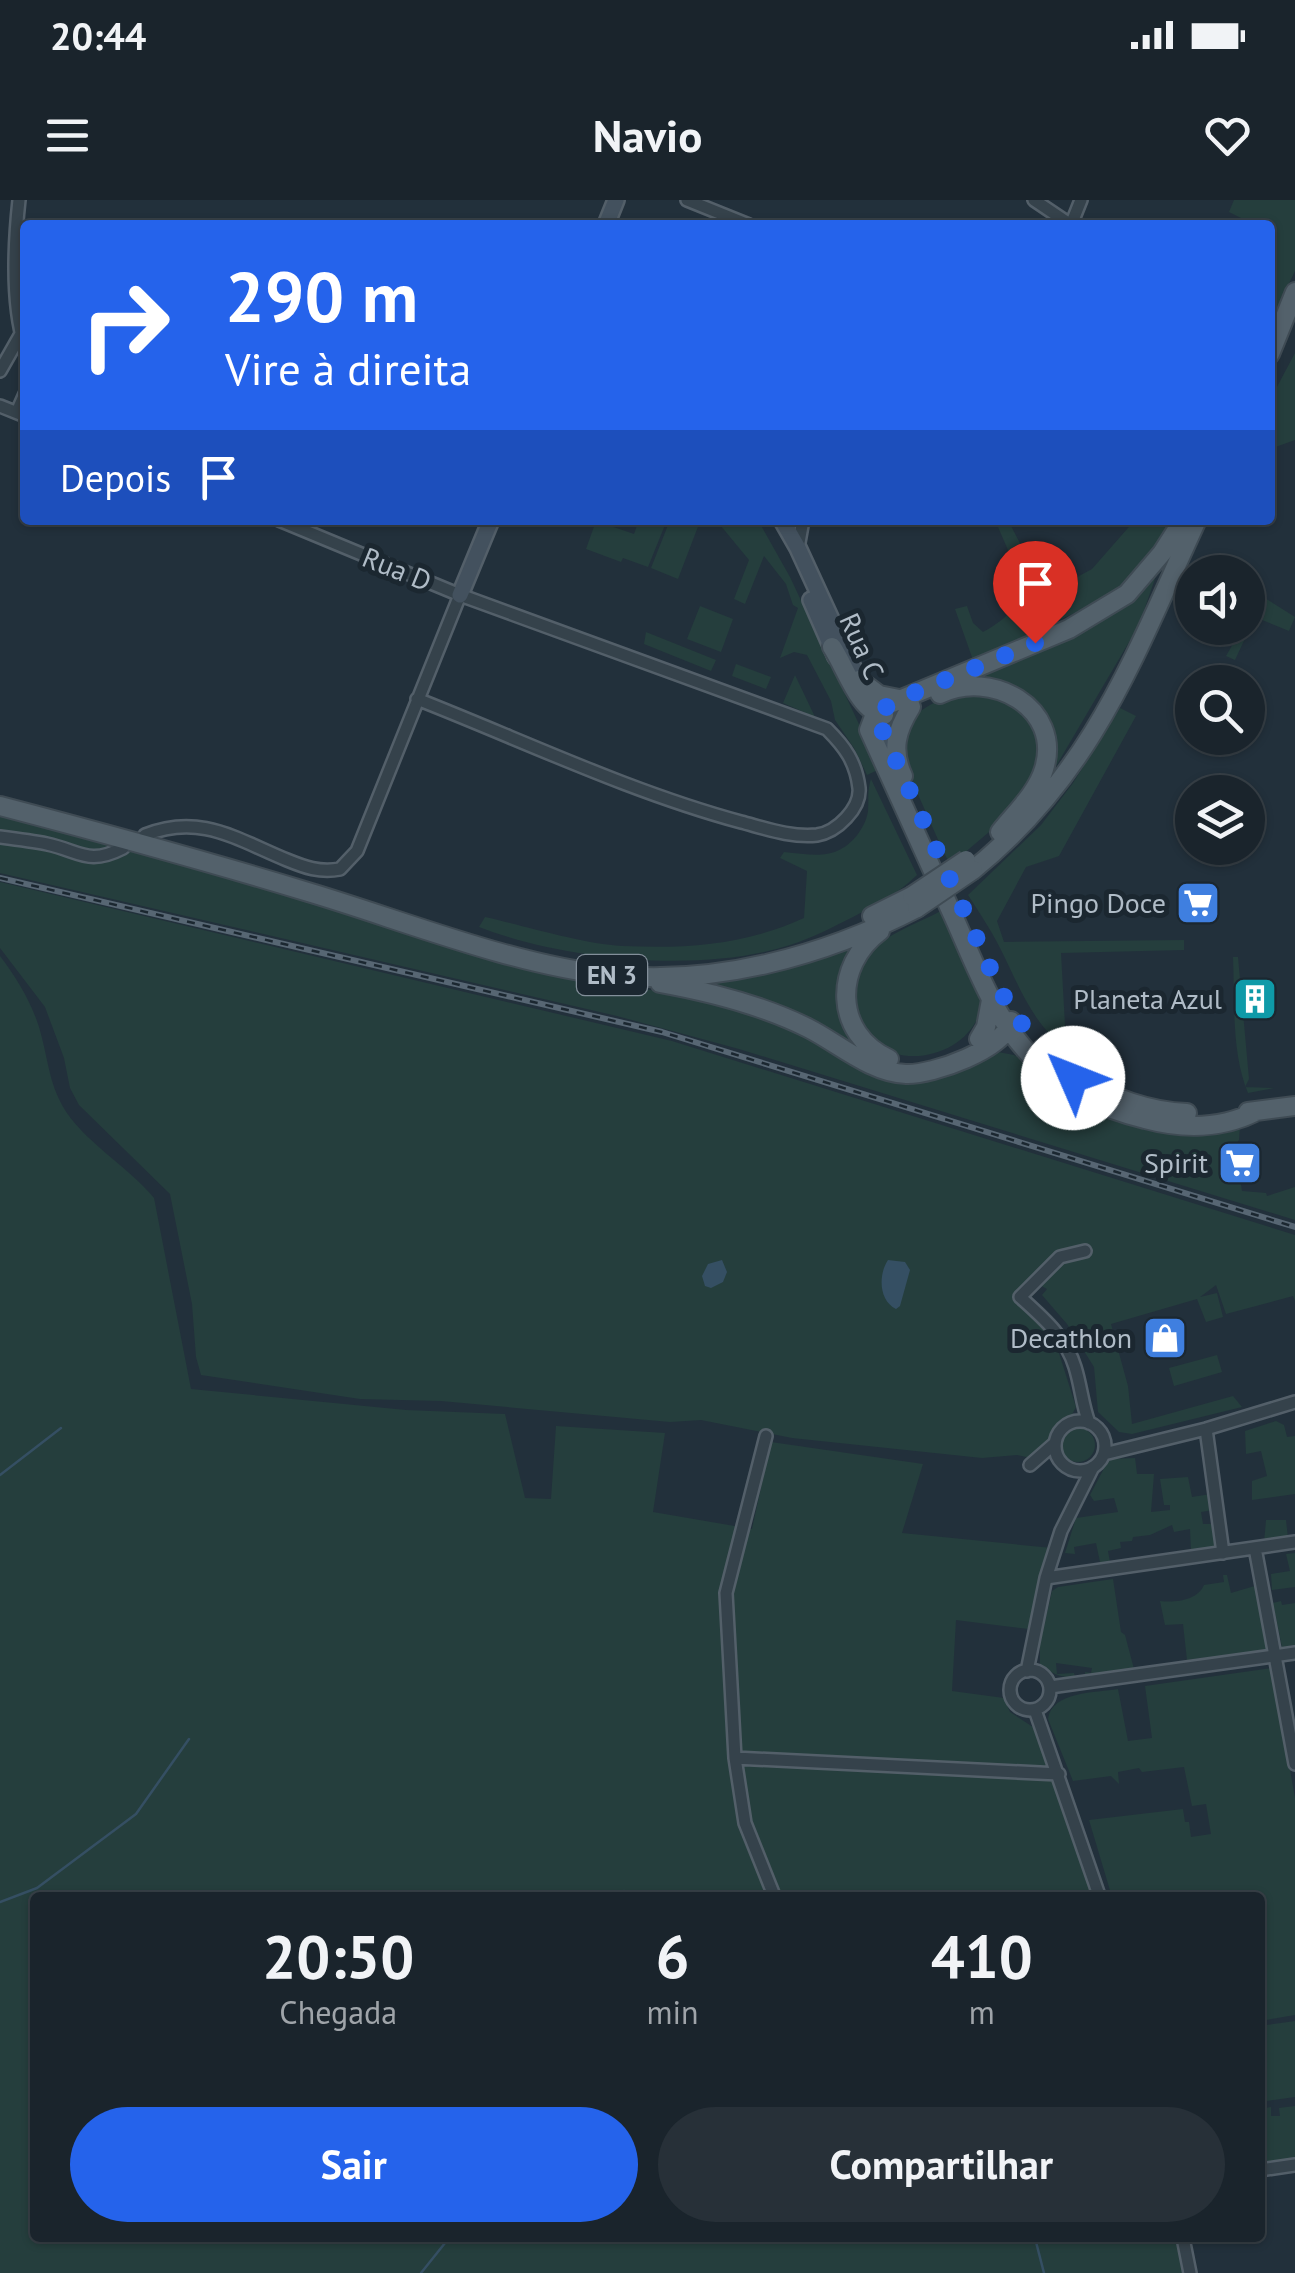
<!DOCTYPE html>
<html lang="pt">
<head>
<meta charset="utf-8">
<style>
  body { margin:0; font-family:"PT Sans",sans-serif; background:#273038; color:#f1f3f6; height:100vh; display:flex; flex-direction:column; font-size:38px; white-space:nowrap }
  * { box-sizing:border-box; margin:0 }
  p { font-size:32px; color:#9fa4a9 }
  .icon { flex:none; width:55px; height:55px; fill:none; stroke:currentColor; stroke-width:2; stroke-linecap:round; stroke-linejoin:round }
  .map { position:relative; flex:1; overflow:hidden }
  .panel { position:absolute; left:30px; top:1692px; width:1235px; height:350px; display:flex; flex-direction:column; background:#1a242c; border-radius:10px; box-shadow:0 2px 8px #0004,0 0 0 2px #384148 }
  .panel>* { flex:none }
  .banner { position:absolute; left:20px; top:20px; width:1255px; height:305px; border-radius:10px; box-shadow:0 2px 8px #0004,0 0 0 2px #384148; background:#2563eb; color:#fff; overflow:hidden }
  .controls { position:absolute; left:1175px; top:355px; display:grid; gap:20px }
  .controls a { display:grid; place-items:center; width:90px; height:90px; border-radius:50%; background:#1a242c; box-shadow:0 2px 8px #0004,0 0 0 2px #384148; font-size:50px }
  .pin { position:absolute; display:grid; place-items:center; width:85px; height:85px; color:#fff; margin:-102px -42px; border-radius:50% 50% 50% 0; rotate:-45deg; box-shadow:0 0 10px #0007 }
  .pin .icon { rotate:45deg }
  .me { position:absolute; width:110px; margin:-55px; rotate:314deg; stroke-linejoin:round; filter:drop-shadow(0 0 8px #0008) }
  .turn { display:flex; align-items:center; gap:35px; height:210px; padding:0 40px; font-size:45px }
  .turn .icon { width:130px; height:130px; stroke-width:2.5 }
  .turn b { display:block; font-size:70px; line-height:85px }
  .then { display:flex; align-items:center; height:95px; padding:0 40px; background:#0003; gap:20px; font-size:38px }
  .eta { display:flex; justify-content:space-evenly; align-items:center; height:170px; text-align:center }
  .eta b { font-size:60px; font-weight:600; line-height:70px }
  .button { display:flex; gap:20px; margin-top:auto; padding:20px 40px }
  .button a { flex:1; height:115px; border-radius:60px; background:#2563eb; color:#fff; font-size:40px; font-weight:600; line-height:115px; text-align:center }
  .button a+a { background:#273038; color:#f1f3f6 }
  .status { display:flex; justify-content:space-between; align-items:center; height:70px; padding:0 50px; background:#1a242c; direction:ltr }
  .status svg { height:28px; fill:currentColor }
  header { display:flex; justify-content:space-between; align-items:center; height:130px; padding:0 40px; background:#1a242c; font-size:45px; font-weight:600 }
  .map>svg:first-child { display:block }
</style>
</head>
<body>
<div class="status"><b>20:44</b><svg viewBox="0 0 49 12"><path d="M0 12V9h3v3zM5 12V6h3v6zM10 12V3h3v9zM15 12V0h3v12zM26 1h20v11H26zM47 4h2v5h-2z"/></svg></div>
<header><svg class="icon" aria-label="menu" viewBox="0 0 24 24"><path d="M4 6h16M4 12h16M4 18h16"/></svg>Navio<svg class="icon" aria-label="heart" viewBox="0 0 24 24"><path d="M12 20l-8-8c-3-5 5-10 8-4 3-6 11-1 8 4z"/></svg></header>
<div class="map">
<svg width="1295" height="2073" viewBox="0 0 1295 2073">
  <rect width="100%" height="100%" fill="#22303b"/>
  <path fill="#253e3d" d="M1234,0H1295V71L1270,123V25H1241L1243,19L1229,12Z
    M1295,153V240L1270,249V200Z
    M639,320H667L648,367L623,358L621,362L586,349L596,321L634,334Z
    M670,320H688L699,324L678,379L651,368Z
    M716,320H758L790,377L880,569L867,575L854,548L835,520L831,501L807,455L794,452L780,458L798,408L793,405L786,384L764,356L745,404L734,399L749,360Z
    M995,320H1008L1046,394L1092,369L1135,320H1180L1135,375L1107,398L973,460L955,409L967,406L973,423L983,432C1004,421 1016,409 1024,387Z
    M1159,367L1139,425L1052,573L1056,551L1050,524L961,481L1089,427L1129,401Z
    M1260,395L1295,417L1289,431L1255,417L1235,460L1226,456L1242,428H1248V418Z
    M700,406L733,419L721,452L687,439Z
    M646,432L716,460L711,471L644,444Z
    M736,464L771,477L766,489L732,476Z
    M795,475L815,517L783,503Z
    M963,491L1029,505L1044,571L995,627L950,665C939,643 930,621 920,599C894,538 894,514 963,491Z
    M1120,508L1136,516L1059,656L1026,667L997,721L1004,742L1184,740V750L1061,753L1066,843L1063,846C1030,820 1019,785 1000,748C991,730 979,712 968,695L1041,625L1073,583Z
    M871,579L917,675C898,694 877,704 853,717C833,727 812,738 790,745C702,774 564,760 479,727L485,717C525,726 583,744 622,746C687,749 745,745 804,718L807,671L780,658L784,652C815,655 837,661 858,634C863,627 867,619 868,611C869,598 867,592 871,579Z
    M0,615L52,627L409,729L535,772L610,786L691,794L779,820L887,875L998,852L1014,855L1034,866L1086,908L1117,922L1149,931L1199,934L1240,926L1239,940L1227,954L1233,976L1240,978L1242,991L1266,993L1267,996L1295,987V1020L739,849L617,816L0,673Z
    M0,682L672,841L1295,1035V1101L1293,1096L1226,1114L1216,1085L1200,1097L1217,1093L1223,1117L1206,1122L1197,1099L1111,1124L1128,1186L1132,1224L1233,1196L1242,1207L1132,1234L1119,1232L1098,1212L1094,1167L1067,1124L1042,1095L1047,1089L1034,1082L1020,1097L1058,1150L1076,1207L1067,1224L1057,1228L1044,1255L1036,1259L1017,1255L982,1258L792,1238L701,1220L670,1222L441,1201L360,1199L201,1175L196,1157L192,1104L170,994L79,905L70,888L64,858L45,807L0,748Z
    M943,710L982,801C976,865 863,883 855,802C853,786 851,771 863,758C883,735 916,724 943,710Z
    M863,742C835,781 829,806 857,848L691,782L786,768Z
    M0,756C19,781 35,808 42,838C48,862 50,883 62,905C81,940 128,966 154,998L191,1189L406,1210L505,1214L525,1298L551,1299L556,1226L665,1233L653,1312L752,1329L771,1242L923,1264L902,1333L1052,1348L1029,1429L956,1420L952,1491L1004,1498L1010,1512L1036,1529L1062,1591L1096,1697L35,1698V2038H1184L1190,2073H0Z
    M1233,757H1238L1249,879L1245,887L1274,888L1248,893C1231,852 1235,801 1233,757Z
    M1217,1155L1222,1172L1174,1186L1169,1168Z
    M1276,1221L1284,1225L1287,1237L1295,1236V1294L1252,1300V1281L1267,1276L1261,1251L1246,1254L1245,1231Z
    M1061 1245a17 17 0 1 1 34 0a17 17 0 1 1-34 0Z
    M1135,1258L1137,1274H1154L1151,1312L1170,1310V1305H1164L1160,1279L1188,1277L1192,1297L1211,1294L1213,1310L1201,1312L1203,1324H1215L1218,1348L1191,1351L1190,1329L1174,1332L1172,1325L1150,1335L1133,1337L1132,1341L1120,1342L1121,1348L1108,1351L1110,1362H1100L1096,1343L1074,1347L1075,1354L1065,1353L1076,1318L1118,1312L1114,1298L1094,1301L1090,1295L1109,1259Z
    M1266,1320H1286L1288,1338L1264,1343Z
    M1295,1353V1387L1272,1390L1271,1374L1290,1371L1286,1354Z
    M1223,1375H1227L1231,1393L1258,1385L1269,1449L1187,1460L1183,1424L1165,1425L1160,1401C1176,1403 1198,1400 1204,1385L1224,1382Z
    M1113,1379L1121,1432L1125,1435L1134,1469L1085,1477V1472L1091,1473L1092,1468L1056,1463L1057,1474L1074,1473L1075,1477C1061,1479 1052,1472 1040,1466V1444L1052,1391L1058,1387Z
    M1281,1401L1282,1405L1295,1403V1445L1282,1447L1273,1403Z
    M1272,1468L1295,1598V1815L1260,1821V1698L1112,1697L1089,1620L1183,1609L1185,1622H1189L1191,1637L1211,1634L1206,1604L1192,1606L1184,1567L1142,1572L1139,1568L1118,1572L1119,1584L1111,1576L1073,1581L1048,1519C1052,1491 1096,1493 1118,1489L1128,1541L1152,1538L1145,1486Z
    M1295,1821V1897L1260,1902V1826Z
    M1295,1906V1965L1260,1970V1909L1271,1907V1916H1280L1279,1908Z"/>
  <path fill="#354f63" d="M722,1060L727,1072L723,1082L711,1088L705,1086L702,1076L708,1064Z
    M888,1060L905,1062L910,1070L900,1106L896,1109C879,1101 878,1075 888,1060Z"/>
  <g fill="none" stroke-linecap="round" stroke-linejoin="round">
    <path stroke="#354f63" stroke-width="2.5" d="M0,1275L61,1228
      M624,1698V1691
      M0,1702L37,1688L136,1614L189,1539
      M1035,2038L1044,2073
      M421,2073L449,2038"/>
    <defs>
      <path id="street" d="M19,0C14,46 11,103 25,147
        M687,0L749,25
        M1034,0L1071,25
        M1071,25L1081,0
        M0,171L21,134
        M0,206L25,216
        M17,212L25,194
        M279,320L460,395L827,529C845,547 856,562 859,588C861,608 837,632 817,635C792,638 764,628 741,622C630,592 524,541 417,499
        M798,348L803,320
        M145,635C200,613 236,639 287,660C304,667 320,673 340,669L357,651L460,395
        M0,637C16,639 32,641 47,644C80,651 88,666 123,648
        M1085,1051L1060,1057L1020,1097C1042,1117 1066,1137 1075,1167C1081,1186 1082,1204 1089,1223
        M1055 1246a25 25 0 1 1 50 0a25 25 0 1 1-50 0Z
        M1206,1229L1223,1353
        M766,1236L726,1393L735,1558L745,1623L775,1698
        M1104,1254L1206,1229L1295,1202
        M1030,1265L1054,1244
        M1255,1348L1295,1564
        M1046,1378L1295,1342
        M1010 1490a20 20 0 1 1 40 0a20 20 0 1 1-40 0Z
        M1027,1471L1046,1378L1061,1331L1093,1267
        M1050,1487L1295,1453
        M1035,1510L1100,1698
        M735,1558L1059,1574
        M1260,1970L1295,1965
        M1183,2038L1190,2073"/>
      <path id="secondary" d="M606,25L616,0
        M782,320L798,348L862,487
        M460,395L491,320
        M811,400L836,457
        M872,508L895,559"/>
      <path id="primary" d="M1270,154L1295,92
        M1183,320L1162,353L1127,394L1069,429L885,506L875,514L869,530C896,590 924,651 951,711C974,761 993,818 1033,858C1064,889 1102,909 1145,919C1182,929 1222,929 1257,911
        M832,447C846,468 859,512 884,515
        M859,480L879,495L899,499
        M940,494C990,469 1063,507 1044,569C1037,593 1015,613 1000,632
        M903,576C891,550 896,531 911,507
        M0,606C103,633 206,661 308,692C402,720 513,765 609,775C715,786 824,756 917,708
        M973,670C1094,572 1134,456 1197,320
        M872,716L912,696
        M880,731C833,766 834,834 889,859
        M660,783C710,792 762,805 808,828C838,843 871,873 906,874C933,875 1005,849 1011,821
        M979,839L986,827L991,800
        M1079,881C1113,897 1148,912 1187,913
        M1248,912L1295,906"/>
    </defs>
    <use href="#street" stroke="#535f69" stroke-width="16"/>
    <use href="#secondary" stroke="#535f69" stroke-width="20"/>
    <use href="#primary" stroke="#3f4b54" stroke-width="22"/>
    <use href="#street" stroke="#35424b" stroke-width="11"/>
    <use href="#secondary" stroke="#43515e" stroke-width="15"/>
    <use href="#primary" stroke="#53616b" stroke-width="18"/>
    <defs>
      <path id="rail" d="M0,678L662,832L1295,1027"/>
    </defs>
    <use href="#rail" stroke="#576673" stroke-width="6"/>
    <use href="#rail" stroke="#1b2730" stroke-width="2.5" stroke-dasharray="8" stroke-linecap="butt"/>
    <defs>
      <path id="primary-bridge" d="M912,696L966,660
        M917,708L973,670"/>
    </defs>
    <use href="#primary-bridge" stroke="#3f4b54" stroke-width="22" stroke-linecap="butt"/>
    <use href="#primary-bridge" stroke="#53616b" stroke-width="18"/>
  </g>
  <g fill="none" stroke-linecap="round" stroke-linejoin="round">
    <path stroke="#2563eb" stroke-width="18" stroke-dasharray="0 32.4" d="M1035,443L899,499L875,514L1000,790C1019,824 1043,852 1073,878"/>
  </g>
  <defs>
    <symbol id="supermarket-square" viewBox="-11 -11 22 22"><rect x="-9" y="-9" width="18" height="18" rx="4" fill="#3f7fe0" stroke="#1b2730"/><path d="M-6-5.5h2.5l.6 2H6L4.5 2H-2.5L-4.4-4H-6ZM-1.5 3.2a1.3 1.3 0 1 0 .1 0ZM3 3.2a1.3 1.3 0 1 0 .1 0Z" fill="#fff"/></symbol>
    <symbol id="building-square" viewBox="-11 -11 22 22"><rect x="-9" y="-9" width="18" height="18" rx="4" fill="#0f9aa8" stroke="#1b2730"/><path d="M-4-6H4V6H1V3H-1V6H-4ZM-2.5-4.3h1.7v1.8h-1.7ZM.8-4.3h1.7v1.8H.8ZM-2.5-1h1.7V.8h-1.7ZM.8-1h1.7V.8H.8Z" fill="#fff"/></symbol>
    <symbol id="shop-square" viewBox="-11 -11 22 22"><rect x="-9" y="-9" width="18" height="18" rx="4" fill="#3f7fe0" stroke="#1b2730"/><path d="M-5-2.5h2.3a2.7 3.5 0 0 1 5.4 0H5L5.5 6h-11ZM-1.5-2.5h3a1.5 2.3 0 0 0-3 0Z" fill="#fff"/></symbol>
  </defs>
  <g fill-rule="evenodd">
    <use href="#supermarket-square" x="1173" y="678" width="50" height="50"/>
    <use href="#building-square" x="1230" y="774" width="50" height="50"/>
    <use href="#supermarket-square" x="1215" y="938" width="50" height="50"/>
    <use href="#shop-square" x="1140" y="1113" width="50" height="50"/>
  </g>
  <g text-anchor="middle" stroke-width="10" stroke-linejoin="round" paint-order="stroke">
    <rect fill="#1b2730" stroke="#838f9a" stroke-width="2.5" x="577" y="755" width="70" height="40" rx="8"/>
    <g font-size="25" font-weight="bold" fill="#b0bcc7">
      <text x="612" y="784">EN 3</text>
    </g>
    <g font-size="28" fill="#b0bcc7" stroke="#1b2730">
      <text transform="translate(397 369) rotate(22)" y="10">Rua D</text>
      <text transform="translate(862 446) rotate(66)" y="10">Rua C</text>
    </g>
    <g font-size="28" fill="#b0bcc7" stroke="#1b2730" text-anchor="end">
      <text x="1166" y="713">Pingo Doce</text>
      <text x="1222" y="809">Planeta Azul</text>
      <text x="1208" y="973">Spirit</text>
      <text x="1132" y="1148">Decathlon</text>
    </g>
  </g>
</svg>
<div class="controls">
<a><svg class="icon" aria-label="sound" viewBox="0 0 24 24"><path d="M4 9h4l5-4v14l-5-4H4zM17 9q2 3 0 6"/></svg></a>
<a><svg class="icon" aria-label="search" viewBox="0 0 24 24"><circle cx="10" cy="10" r="6"/><path d="M15 15l6 6"/></svg></a>
<a><svg class="icon" aria-label="layers" viewBox="0 0 24 24"><path d="M12 4l9 5-9 5-9-5zM3 14l9 5 9-5"/></svg></a>
</div>
<div class="pin" style="left:1035px;top:443px;background:#d93025"><svg class="icon" aria-label="arrive" viewBox="0 0 24 24"><path d="M6 21V4h12l-3 4 3 4H6"/></svg></div>
<svg class="me" style="left:1073px;top:878px" viewBox="-20 -20 40 40"><circle r="19" fill="#fff"/><path d="M0-13L10 11 0 6-10 11z" fill="#2563eb"/></svg>
<div class="banner">
<div class="turn"><svg class="icon" aria-label="right" viewBox="0 0 24 24"><path d="M7 20v-9h11M14 6l5 5-5 5"/></svg><div><b>290 m</b>Vire à direita</div></div>
<div class="then">Depois<svg class="icon" aria-label="arrive" viewBox="0 0 24 24"><path d="M6 21V4h12l-3 4 3 4H6"/></svg></div>
</div>
<section class="panel">
<div class="eta">
<div><b>20:50</b><p>Chegada</p></div>
<div><b>6</b><p>min</p></div>
<div><b>410</b><p>m</p></div>
</div>
<div class="button"><a>Sair</a><a>Compartilhar</a></div>
</section>
</div>
</body>
</html>
